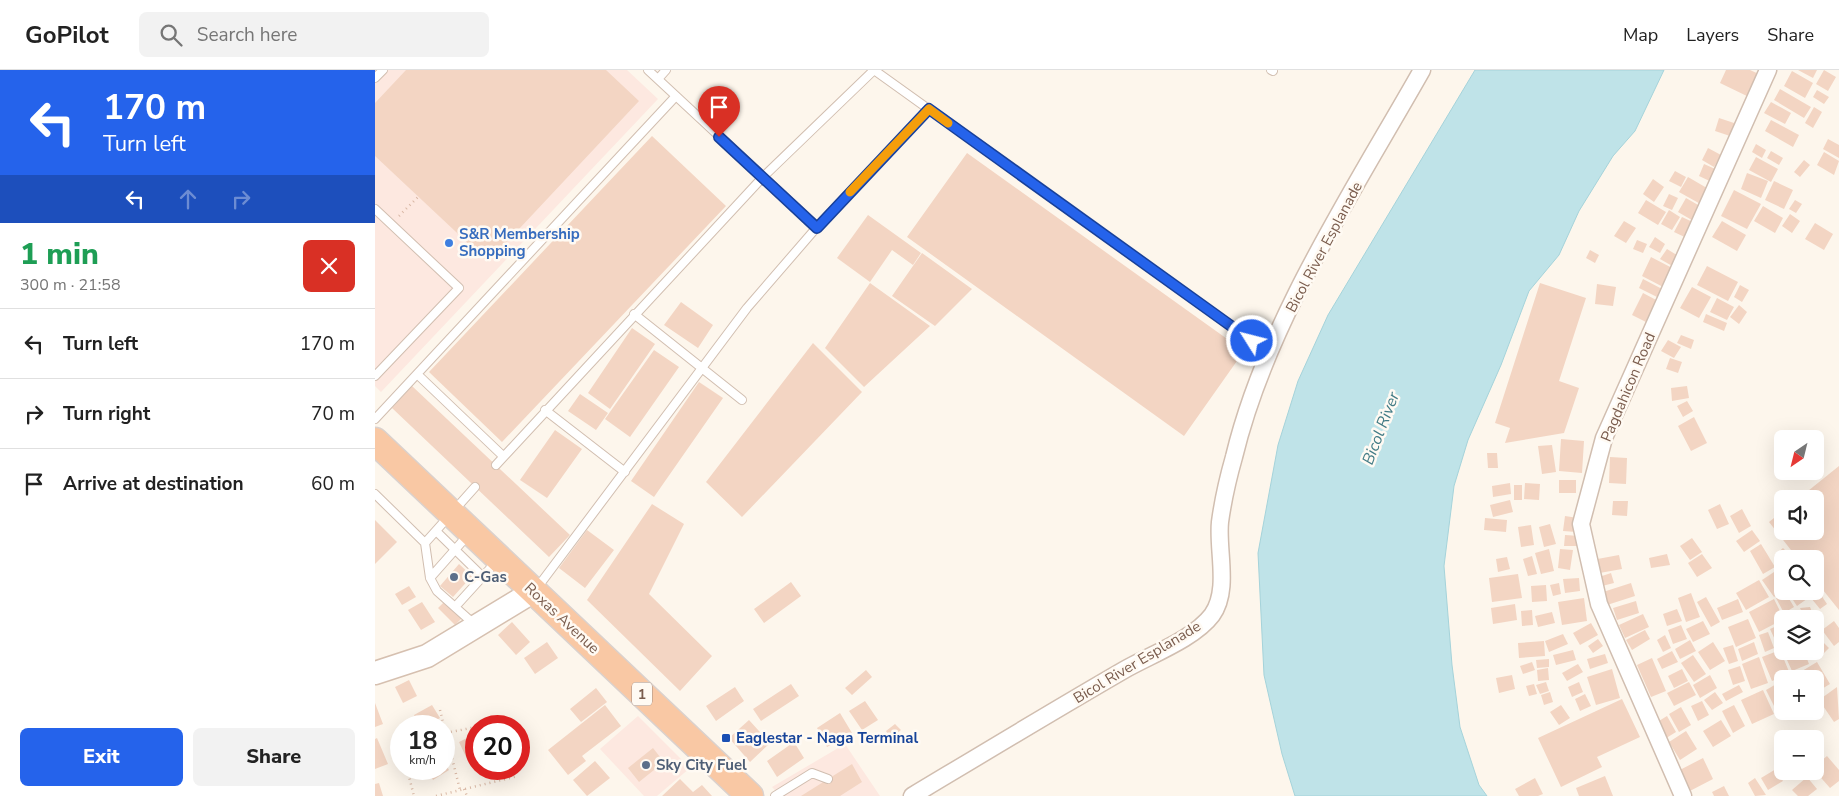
<!DOCTYPE html>
<html lang="en">
<head>
<meta charset="utf-8">
<style>
  body { margin:0; font-family:"Nunito Sans",sans-serif; background:#f2f2f2; color:#222; height:100vh; display:flex; flex-direction:column; font-size:19px; white-space:nowrap }
  * { box-sizing:border-box; margin:0 }
  p { font-size:16px; color:#767676 }
  .icon { flex:none; width:28px; height:28px; fill:none; stroke:currentColor; stroke-width:2; stroke-linecap:round; stroke-linejoin:round }
  .map { position:relative; flex:1; overflow:hidden }
  .side { display:flex; flex-direction:column; background:#fff; width:375px }
  .side>* { flex:none }
  .guide { background:#2563eb; color:#fff; overflow:hidden }
  .needle { width:32px; rotate:215deg }
  .fabs { position:absolute; left:1399px; top:360px; display:grid; gap:10px }
  .fabs a { display:grid; place-items:center; width:50px; height:50px; border-radius:8px; background:#fff; box-shadow:0 5px 20px #0002; font-size:25px }
  .speed { position:absolute; left:15px; top:645px; display:flex; gap:10px; font-size:25px; font-weight:700; text-align:center }
  .speed>* { display:grid; place-content:center; width:65px; height:65px; border-radius:50%; background:#fff; box-shadow:0 5px 20px #0002; line-height:1 }
  .speed small { font-size:12px; font-weight:400 }
  .speed .limit { border:8px solid #d22; background:#fff; color:#111 }
  .pin { position:absolute; display:grid; place-items:center; width:42px; height:42px; color:#fff; margin:-51px -21px; border-radius:50% 50% 50% 0; rotate:-45deg; box-shadow:0 0 5px #0007 }
  .pin .icon { rotate:45deg }
  .me { position:absolute; width:55px; margin:-28px; rotate:306deg; stroke-linejoin:round; filter:drop-shadow(0 0 4px #0008) }
  .turn { display:flex; align-items:center; gap:18px; height:105px; padding:0 20px; font-size:22px }
  .turn .icon { width:65px; height:65px; stroke-width:2.5 }
  .turn b { display:block; font-size:35px; line-height:42px }
  .lanes { display:flex; align-items:center; height:48px; padding:0 20px; background:#0003; justify-content:center; gap:25px; direction:ltr }
  .lanes .off { opacity:.35 }
  .round { display:grid; place-items:center; flex:none; width:52px; height:52px; border-radius:8px; background:#f2f2f2 }
  .summary { display:flex; align-items:center; justify-content:space-between; height:85px; padding:0 20px }
  h1 { font-size:30px; font-weight:800; line-height:38px; color:#1e9e55 }
  .button { display:flex; gap:10px; margin-top:auto; padding:10px 20px }
  .button a { flex:1; height:58px; border-radius:8px; background:#2563eb; color:#fff; font-size:20px; font-weight:800; line-height:58px; text-align:center }
  .button a+a { background:#f2f2f2; color:#222 }
  ul { padding:0; list-style:none }
  li { display:flex; align-items:center; gap:15px; height:70px; padding:0 20px; border-top:1px solid #e0e0e0 }
  li div { flex:1 }
  li b { display:block; font-size:19px }
  li em { font-style:normal }
  header { display:flex; align-items:center; gap:30px; box-sizing:border-box; height:70px; padding:0 25px; background:#fff; border-bottom:1px solid #e0e0e0 }
  header strong { font-size:24px }
  nav { display:flex; gap:28px; margin-inline-start:auto; font-size:18px }
  .search { width:350px; height:45px; background:#f2f2f2; display:flex; align-items:center; gap:12px; box-sizing:border-box; padding:0 18px; border-radius:8px; color:#767676; font-size:19px }
  main { display:flex; flex:1; min-height:0 }
  .map>svg:first-child { display:block }
</style>
</head>
<body>
<header>
<strong>GoPilot</strong>
<div class="search"><svg class="icon" aria-label="search" viewBox="0 0 24 24"><circle cx="10" cy="10" r="6"/><path d="M15 15l6 6"/></svg>Search here</div>
<nav><a>Map</a><a>Layers</a><a>Share</a></nav>
</header>
<main>
<section class="side">
<div class="guide">
<div class="turn"><svg class="icon" aria-label="left" viewBox="0 0 24 24"><path d="M17 20v-9H6M10 6l-5 5 5 5"/></svg><div><b>170 m</b>Turn left</div></div>
<div class="lanes"><svg class="icon" aria-label="left" viewBox="0 0 24 24"><path d="M17 20v-9H6M10 6l-5 5 5 5"/></svg><svg class="icon off" aria-label="ahead" viewBox="0 0 24 24"><path d="M12 20V5M6 11l6-6 6 6"/></svg><svg class="icon off" aria-label="right" viewBox="0 0 24 24"><path d="M7 20v-9h11M14 6l5 5-5 5"/></svg></div>
</div>
<div class="summary"><div><h1>1 min</h1><p>300 m · 21:58</p></div><a class="round" style="background:#d93025;color:#fff"><svg class="icon" aria-label="close" viewBox="0 0 24 24"><path d="M6 6l12 12M18 6L6 18"/></svg></a></div>
<ul>
<li><svg class="icon" aria-label="left" viewBox="0 0 24 24"><path d="M17 20v-9H6M10 6l-5 5 5 5"/></svg><div><b>Turn left</b></div><em>170 m</em></li>
<li><svg class="icon" aria-label="right" viewBox="0 0 24 24"><path d="M7 20v-9h11M14 6l5 5-5 5"/></svg><div><b>Turn right</b></div><em>70 m</em></li>
<li><svg class="icon" aria-label="arrive" viewBox="0 0 24 24"><path d="M6 21V4h12l-3 4 3 4H6"/></svg><div><b>Arrive at destination</b></div><em>60 m</em></li>
</ul>
<div class="button"><a>Exit</a><a>Share</a></div>
</section>
<div class="map">
<svg width="1464" height="726" viewBox="0 0 1464 726">
  <rect width="100%" height="100%" fill="#fdf6ec"/>
  <path fill="#fde8e0" d="M0,0H252L283,29L6,322L0,316Z
    M263,646L315,698L282,726H269L225,679Z
    M470,674L505,726H406L397,717Z"/>
  <path fill="#bfe3e8" stroke="#a5d3da" d="M1100,0H1289L1260,61L1238,86L1204,141L1184,185L1154,221L1126,295L1093,370L1079,416L1069,496L1077,595L1085,657L1104,715L1112,726H920L907,684L889,605L883,483L903,375L923,311L953,245Z"/>
  <path fill="#f3d5c3" d="M31,0H231L264,31L113,192L0,86V33Z
    M1351,0H1375L1386,5L1376,28L1345,13Z
    M1423,0H1442L1438,8Z
    M1449,0L1461,7L1453,21L1441,14Z
    M1417,1L1438,13L1430,28L1409,16Z
    M1405,19L1436,37L1429,48L1399,30Z
    M1442,20L1454,27L1449,34L1438,27Z
    M1396,32L1416,43L1410,54L1389,43Z
    M1439,37L1447,42L1438,58L1430,53Z
    M1344,48L1362,54L1358,67L1340,61Z
    M1396,50L1424,65L1418,77L1390,61Z
    M277,66L351,136L127,372L54,302Z
    M1453,69L1464,75V88L1448,79Z
    M1381,74L1391,80L1387,88L1377,82Z
    M1333,78L1346,85L1339,97L1327,90Z
    M1396,81L1408,88L1404,95L1392,88Z
    M1449,82L1464,91L1459,105L1442,95Z
    M592,83L869,281L809,366L532,167Z
    M1381,87L1403,99L1396,112L1374,100Z
    M1429,90L1435,95L1425,107L1419,102Z
    M1329,94L1347,102L1341,114L1324,106Z
    M1300,101L1311,107L1306,117L1294,111Z
    M1372,103L1393,111L1386,128L1366,119Z
    M1313,107L1337,121L1329,136L1304,122Z
    M1278,109L1289,117L1279,132L1268,124Z
    M1399,111L1418,120L1409,139L1390,130Z
    M1359,120L1386,134L1372,159L1346,146Z
    M1294,124L1303,128L1297,140L1288,136Z
    M1311,128L1330,139L1322,153L1303,142Z
    M1271,130L1291,142L1283,155L1263,143Z
    M1420,130L1427,134L1421,143L1414,139Z
    M1388,136L1408,148L1400,163L1379,151Z
    M1294,140L1305,147L1297,160L1286,154Z
    M1415,144L1425,151L1417,163L1407,156Z
    M493,145L546,183L538,195L517,180L495,212L462,188Z
    M1307,147L1324,155L1316,170L1299,162Z
    M1249,151L1261,158L1251,173L1239,166Z
    M1347,151L1371,165L1362,181L1337,167Z
    M1440,153L1458,164L1449,180L1430,169Z
    M1280,167L1290,174L1285,183L1274,177Z
    M1262,170L1272,174L1268,183L1258,179Z
    M1292,179L1305,187L1299,197L1285,189Z
    M1215,180L1224,185L1220,193L1211,188Z
    M547,183L597,219L560,256L517,226Z
    M1276,187L1301,200L1292,219L1267,206Z
    M1332,196L1363,212L1353,231L1322,215Z
    M1268,209L1289,220L1284,228L1264,218Z
    M495,213L555,256L489,317L450,278Z
    M1165,213L1211,228L1184,311L1204,318L1189,363L1130,373L1135,358L1120,353Z
    M1222,214L1241,217L1238,236L1220,234Z
    M1365,215L1374,220L1367,232L1359,227Z
    M1317,217L1336,227L1324,248L1305,238Z
    M1268,223L1285,232L1275,254L1257,245Z
    M1342,228L1359,237L1352,250L1335,242Z
    M306,232L338,255L323,278L289,255Z
    M1364,235L1372,242L1364,254L1355,247Z
    M1331,244L1352,253L1349,261L1328,252Z
    M257,258L280,274L235,339L213,323Z
    M1306,265L1319,270L1316,279L1302,273Z
    M1293,270L1306,277L1299,288L1286,281Z
    M438,273L487,322L367,447L331,412Z
    M279,280L304,297L255,367L230,349Z
    M1295,288L1307,292L1303,303L1291,299Z
    M324,312L348,328L279,427L256,411Z
    M37,316L195,465L174,487L17,338Z
    M1312,316L1314,328L1297,331L1296,318Z
    M205,324L233,343L221,360L193,341Z
    M1312,331L1318,341L1308,347L1302,336Z
    M1319,347L1332,373L1316,381L1303,356Z
    M180,360L207,379L172,428L145,410Z
    M1186,369L1209,371L1207,403L1184,401Z
    M1177,375L1181,402L1167,404L1163,376Z
    M1112,383H1122L1123,398H1113Z
    M1235,387L1252,388L1251,414L1234,413Z
    M1464,396V540L1440,510V489H1423L1394,452L1408,441V461H1440V429H1423Z
    M1184,410H1201V423H1184Z
    M1135,413L1136,424L1118,427L1117,416Z
    M1150,413L1165,414L1164,430L1149,429Z
    M1139,415H1147V430H1139Z
    M1135,430L1138,442L1118,447L1115,435Z
    M1238,431H1253L1252,446L1237,445Z
    M277,434L309,454L274,524L337,586L305,621L212,530Z
    M1345,434L1354,454L1342,459L1333,440Z
    M1367,439L1376,456L1364,463L1355,446Z
    M1190,446L1203,448L1201,462L1188,461Z
    M1110,448L1132,450L1131,462L1109,460Z
    M0,450L22,472L0,494Z
    M1175,454L1181,474L1169,477L1164,457Z
    M1156,455L1159,475L1146,477L1143,457Z
    M212,460L239,480L210,518L184,498Z
    M1377,460L1385,471L1369,482L1361,471Z
    M1190,465L1205,466V476H1189Z
    M1317,468L1327,482L1315,490L1305,476Z
    M1386,474L1400,497L1388,504L1375,481Z
    M1408,478L1415,485L1408,489L1406,493L1399,486Z
    M1174,479L1179,501L1166,504L1160,483Z
    M1185,479L1198,480L1195,500L1183,498Z
    M1292,484L1295,495L1276,498L1274,488Z
    M1327,484L1337,498L1322,507L1313,493Z
    M1244,485L1247,499L1219,504L1217,490Z
    M1157,486L1162,504L1153,506L1148,489Z
    M1132,487L1135,499L1123,502L1121,489Z
    M84,494L97,506L78,527L65,516Z
    M1399,502L1408,514V521L1399,527L1387,510Z
    M1236,503L1239,513L1223,517L1221,508Z
    M1143,504L1147,528L1117,532L1114,508Z
    M1204,508L1205,521L1190,523L1188,509Z
    M1384,510L1394,527L1371,540L1361,523Z
    M416,512L426,526L389,553L379,539Z
    M1184,513L1186,524L1178,526L1175,515Z
    M1256,513L1260,526L1232,535L1228,522Z
    M1171,515L1172,531L1157,532L1156,516Z
    M34,516L41,527L27,535L20,524Z
    M1412,521H1432L1436,526L1422,536Z
    M1410,522L1419,537L1409,543L1401,528Z
    M1444,522L1452,534L1445,539L1436,528Z
    M1316,523L1325,547L1311,552L1303,528Z
    M1331,527L1345,552L1336,557L1322,532Z
    M1209,528L1212,551L1187,555L1183,532Z
    M1363,529L1368,542L1347,550L1342,538Z
    M1399,529L1409,549L1384,562L1374,542Z
    M70,531L87,548L80,555L63,538Z
    M1261,531L1264,543L1242,550L1238,538Z
    M47,532L60,552L46,560L33,540Z
    M1140,534L1142,550L1118,554L1116,538Z
    M1435,537L1440,549H1430L1425,538Z
    M1302,539L1307,551L1292,556L1288,544Z
    M1157,540L1158,555L1147,556L1146,541Z
    M1177,542L1180,553L1163,557L1160,546Z
    M1268,544L1274,557L1250,568L1244,555Z
    M1373,549L1381,568L1361,577L1353,557Z
    M1328,551L1335,564L1318,572L1311,559Z
    M1459,551L1464,558V572L1459,576L1447,560Z
    M137,552L155,572L141,585L123,565Z
    M1216,553L1223,565L1205,575L1198,563Z
    M1408,553V568L1401,572L1395,559Z
    M1306,555L1312,569L1298,574L1293,560Z
    M1270,560L1275,569L1257,580L1251,570Z
    M1393,562L1399,578L1390,582L1384,565Z
    M1188,564L1193,574L1174,582L1170,571Z
    M1440,564L1454,578L1447,585L1440,578Z
    M1290,565L1296,578L1288,582L1282,570Z
    M1223,569L1228,576L1218,583L1213,576Z
    M1315,570L1321,581L1305,589L1300,579Z
    M1169,571L1170,586L1144,588L1143,573Z
    M172,572L183,588L160,604L149,588Z
    M1338,572L1350,591L1335,600L1323,582Z
    M1379,572L1383,584L1367,591L1363,579Z
    M1358,575L1363,591L1354,594L1348,578Z
    M1198,580L1201,590L1181,595L1178,585Z
    M1405,580L1415,604L1397,611L1387,587Z
    M1297,581L1303,592L1287,599L1282,589Z
    M1408,581H1429L1434,594L1417,601Z
    M1230,584L1233,593L1215,599L1212,589Z
    M1318,585L1331,604L1319,612L1306,593Z
    M1384,587L1393,613L1376,619L1367,594Z
    M1277,588L1291,621L1276,627L1262,595Z
    M1174,589V597L1162,598L1161,590Z
    M1157,592L1160,600L1148,604L1145,596Z
    M1442,592L1455,614L1440,623V609H1426L1422,604Z
    M1203,594L1208,602L1192,611L1187,603Z
    M1365,596L1370,611L1358,615L1353,600Z
    M1173,598L1174,610L1163,611L1162,600Z
    M1237,599L1245,628L1221,635L1212,607Z
    M1307,599L1313,611L1299,618L1293,606Z
    M491,600L497,607L477,625L470,618Z
    M1137,605L1140,619L1124,623L1121,608Z
    M1335,605L1342,618L1325,628L1318,615Z
    M34,610L42,626L28,633L20,617Z
    M1171,612L1174,621L1165,624L1161,615Z
    M1204,612L1208,622L1197,627L1193,617Z
    M1314,612L1321,625L1299,636L1292,623Z
    M1403,613L1408,622V639L1402,642L1391,620Z
    M416,614L424,626L386,651L378,639Z
    M1159,614L1162,624L1154,626L1151,616Z
    M1364,615L1368,622L1351,631L1347,624Z
    M360,617L369,631L341,651L331,636Z
    M1462,617L1464,649L1459,652L1444,630Z
    M221,618L232,632L206,652L195,639Z
    M1388,620L1399,644L1377,654L1366,630Z
    M1175,622L1178,632L1169,635L1166,625Z
    M1340,622L1348,633L1337,640L1329,630Z
    M1210,624L1216,636L1205,641L1200,629Z
    M1247,629L1265,667L1222,687L1227,697L1186,717L1163,668Z
    M490,631L503,650L487,660L474,641Z
    M1327,631L1334,645L1323,651L1316,636Z
    M0,633L8,654L0,657Z
    M57,635L65,648L51,656H45L39,645Z
    M230,635L246,656L207,686L211,691L193,705L173,680Z
    M1186,635L1195,648L1184,655L1175,642Z
    M1359,635L1370,656L1358,663L1347,641Z
    M1306,637L1316,655L1304,662L1294,644Z
    M465,643L477,663L452,677L442,658Z
    M1292,646L1301,662L1288,670L1279,654Z
    M374,650L395,673L375,692L354,668Z
    M1346,650L1356,666L1338,677L1328,661Z
    M520,654L526,660L516,668L511,661Z
    M1311,661L1322,679L1305,690L1294,672Z
    M98,665L101,672V685L92,689L84,672Z
    M2,668L13,694L0,699V669Z
    M419,672L429,688L402,707L392,691Z
    M278,678L289,692L264,712L253,698Z
    M1452,686L1464,700V711L1455,718L1440,701V696Z
    M1328,688L1338,709L1311,723L1301,702Z
    M220,691L235,708L212,726L198,710Z
    M69,692L74,700L58,710L52,699H69Z
    M477,694L487,712L465,726H426Z
    M1401,699L1408,711L1393,720L1386,708Z
    M1230,706L1238,726H1204L1201,718Z
    M1432,707L1442,719L1433,726H1423L1417,720Z
    M1160,708L1168,724L1163,726H1144L1140,719Z
    M1380,708L1391,725L1380,726L1373,713Z
    M305,709L318,722L327,715L337,726H287Z
    M4,713L8,726H0V714Z
    M1349,716L1354,726H1339L1337,722Z"/>
  <g fill="none" stroke-linecap="round" stroke-linejoin="round">
    <defs>
      <path id="service" d="M273,0L442,157
        M499,0L877,271
        M896,0L898,1
        M0,8L8,0
        M283,9L291,0
        M0,139L84,218L0,306
        M259,244L367,330
        M42,304L128,386
        M170,340L250,402
        M0,349L301,26
        M121,395L388,107L499,0
        M0,424L50,473L55,508L62,521L99,554
        M61,461L108,507
        M50,473L100,417
        M55,508L93,465
        M162,518L372,238L442,157L554,39
        M80,537L121,492
        M400,726L437,703L453,709"/>
      <path id="minor" d="M537,726C607,684 678,641 749,600C775,585 819,569 837,545C855,520 842,480 845,452C848,430 853,408 859,387C891,253 979,120 1047,0
        M1308,726L1224,534L1206,454L1229,368L1393,0"/>
      <path id="secondary" d="M0,603L52,586L159,521"/>
      <path id="trunk" d="M0,371L375,726"/>
    </defs>
    <use href="#service" stroke="#d1beb0" stroke-width="10"/>
    <use href="#minor" stroke="#d1beb0" stroke-width="19"/>
    <use href="#secondary" stroke="#d6c0b0" stroke-width="25"/>
    <use href="#trunk" stroke="#dad1cd" stroke-width="29"/>
    <path stroke="#d9b8a5" stroke-width="2.5" stroke-dasharray="1 4" stroke-linecap="butt" d="M24,146L43,127
      M65,640L85,720
      M105,656H107
      M71,663L101,657
      M32,699L39,726
      M89,719L92,726
      M61,726L143,706"/>
    <use href="#service" stroke="#fff" stroke-width="8"/>
    <use href="#minor" stroke="#fff" stroke-width="16"/>
    <use href="#secondary" stroke="#fff" stroke-width="22"/>
    <use href="#trunk" stroke="#f9c8a4" stroke-width="26"/>
  </g>
  <g fill="none" stroke-linecap="round" stroke-linejoin="round">
    <defs>
      <path id="route" d="M344,67L442,158L554,39L877,271"/>
    </defs>
    <use href="#route" stroke="#184099" stroke-width="12"/>
    <use href="#route" stroke="#2563eb" stroke-width="9"/>
    <path stroke="#f59e0b" stroke-width="9" d="M475,122L554,39L573,53"/>
  </g>
  <circle fill="#3f7fe0" stroke="#fffaf3" stroke-width="2" cx="74" cy="173" r="5"/>
  <g fill="#5c6f8a" stroke="#fffaf3" stroke-width="2">
    <circle cx="79" cy="507" r="5"/>
    <circle cx="271" cy="695" r="5"/>
  </g>
  <rect fill="#1a4fb4" stroke="#fffaf3" stroke-width="2" x="346" y="663" width="10" height="10" rx="2.5"/>
  <g text-anchor="middle" stroke-width="5" stroke-linejoin="round" paint-order="stroke">
    <rect fill="#fffaf3" stroke="#a28b7f" stroke-width="1" x="257" y="612.5" width="20" height="23" rx="4"/>
    <g font-size="14" font-weight="bold" fill="#7a5c4d">
      <text x="267" y="629">1</text>
    </g>
    <g font-size="15" font-weight="bold" fill="#366cbe" stroke="#fffaf3" text-anchor="start">
      <text x="84" y="169">S&amp;R Membership<tspan x="84" dy="17">Shopping</tspan></text>
    </g>
    <g font-size="15" fill="#7a5c4d" stroke="#fffaf3">
      <text transform="translate(949 177) rotate(-62)" y="5">Bicol River Esplanade</text>
      <text transform="translate(1253 317) rotate(-67)" y="5">Pagdahicon Road</text>
      <text transform="translate(187 548) rotate(43)" y="5">Roxas Avenue</text>
      <text transform="translate(762 592) rotate(-31)" y="5">Bicol River Esplanade</text>
    </g>
    <g font-size="15" font-weight="bold" fill="#4e5e75" stroke="#fffaf3" text-anchor="start">
      <text x="89" y="512">C-Gas</text>
      <text x="281" y="700">Sky City Fuel</text>
    </g>
    <g font-size="15" font-weight="bold" fill="#164399" stroke="#fffaf3" text-anchor="start">
      <text x="361" y="673">Eaglestar - Naga Terminal</text>
    </g>
    <g font-size="16" font-style="italic" fill="#437c86" stroke="#fffaf3">
      <text transform="translate(1005 358) rotate(-69)" y="6">Bicol River</text>
    </g>
  </g>
</svg>
<div class="fabs">
<a><svg class="needle" viewBox="-14 -14 28 28"><path d="M0-13l5 13h-10z" fill="#e53935"/><path d="M0 13l5-13h-10z" fill="#767676"/></svg></a>
<a><svg class="icon" aria-label="sound" viewBox="0 0 24 24"><path d="M4 9h4l5-4v14l-5-4H4zM17 9q2 3 0 6"/></svg></a>
<a><svg class="icon" aria-label="search" viewBox="0 0 24 24"><circle cx="10" cy="10" r="6"/><path d="M15 15l6 6"/></svg></a>
<a><svg class="icon" aria-label="layers" viewBox="0 0 24 24"><path d="M12 4l9 5-9 5-9-5zM3 14l9 5 9-5"/></svg></a>
<a>+</a>
<a>−</a>
</div>
<div class="speed"><div>18<small>km/h</small></div><div class="limit">20</div></div>
<div class="pin" style="left:344px;top:67px;background:#d93025"><svg class="icon" aria-label="arrive" viewBox="0 0 24 24"><path d="M6 21V4h12l-3 4 3 4H6"/></svg></div>
<svg class="me" style="left:877px;top:271px" viewBox="-20 -20 40 40"><circle r="17" fill="#2563eb" stroke="#fff" stroke-width="3"/><path d="M0-11L8 9 0 5-8 9z" fill="#fff"/></svg>
</div>
</main>
</body>
</html>
